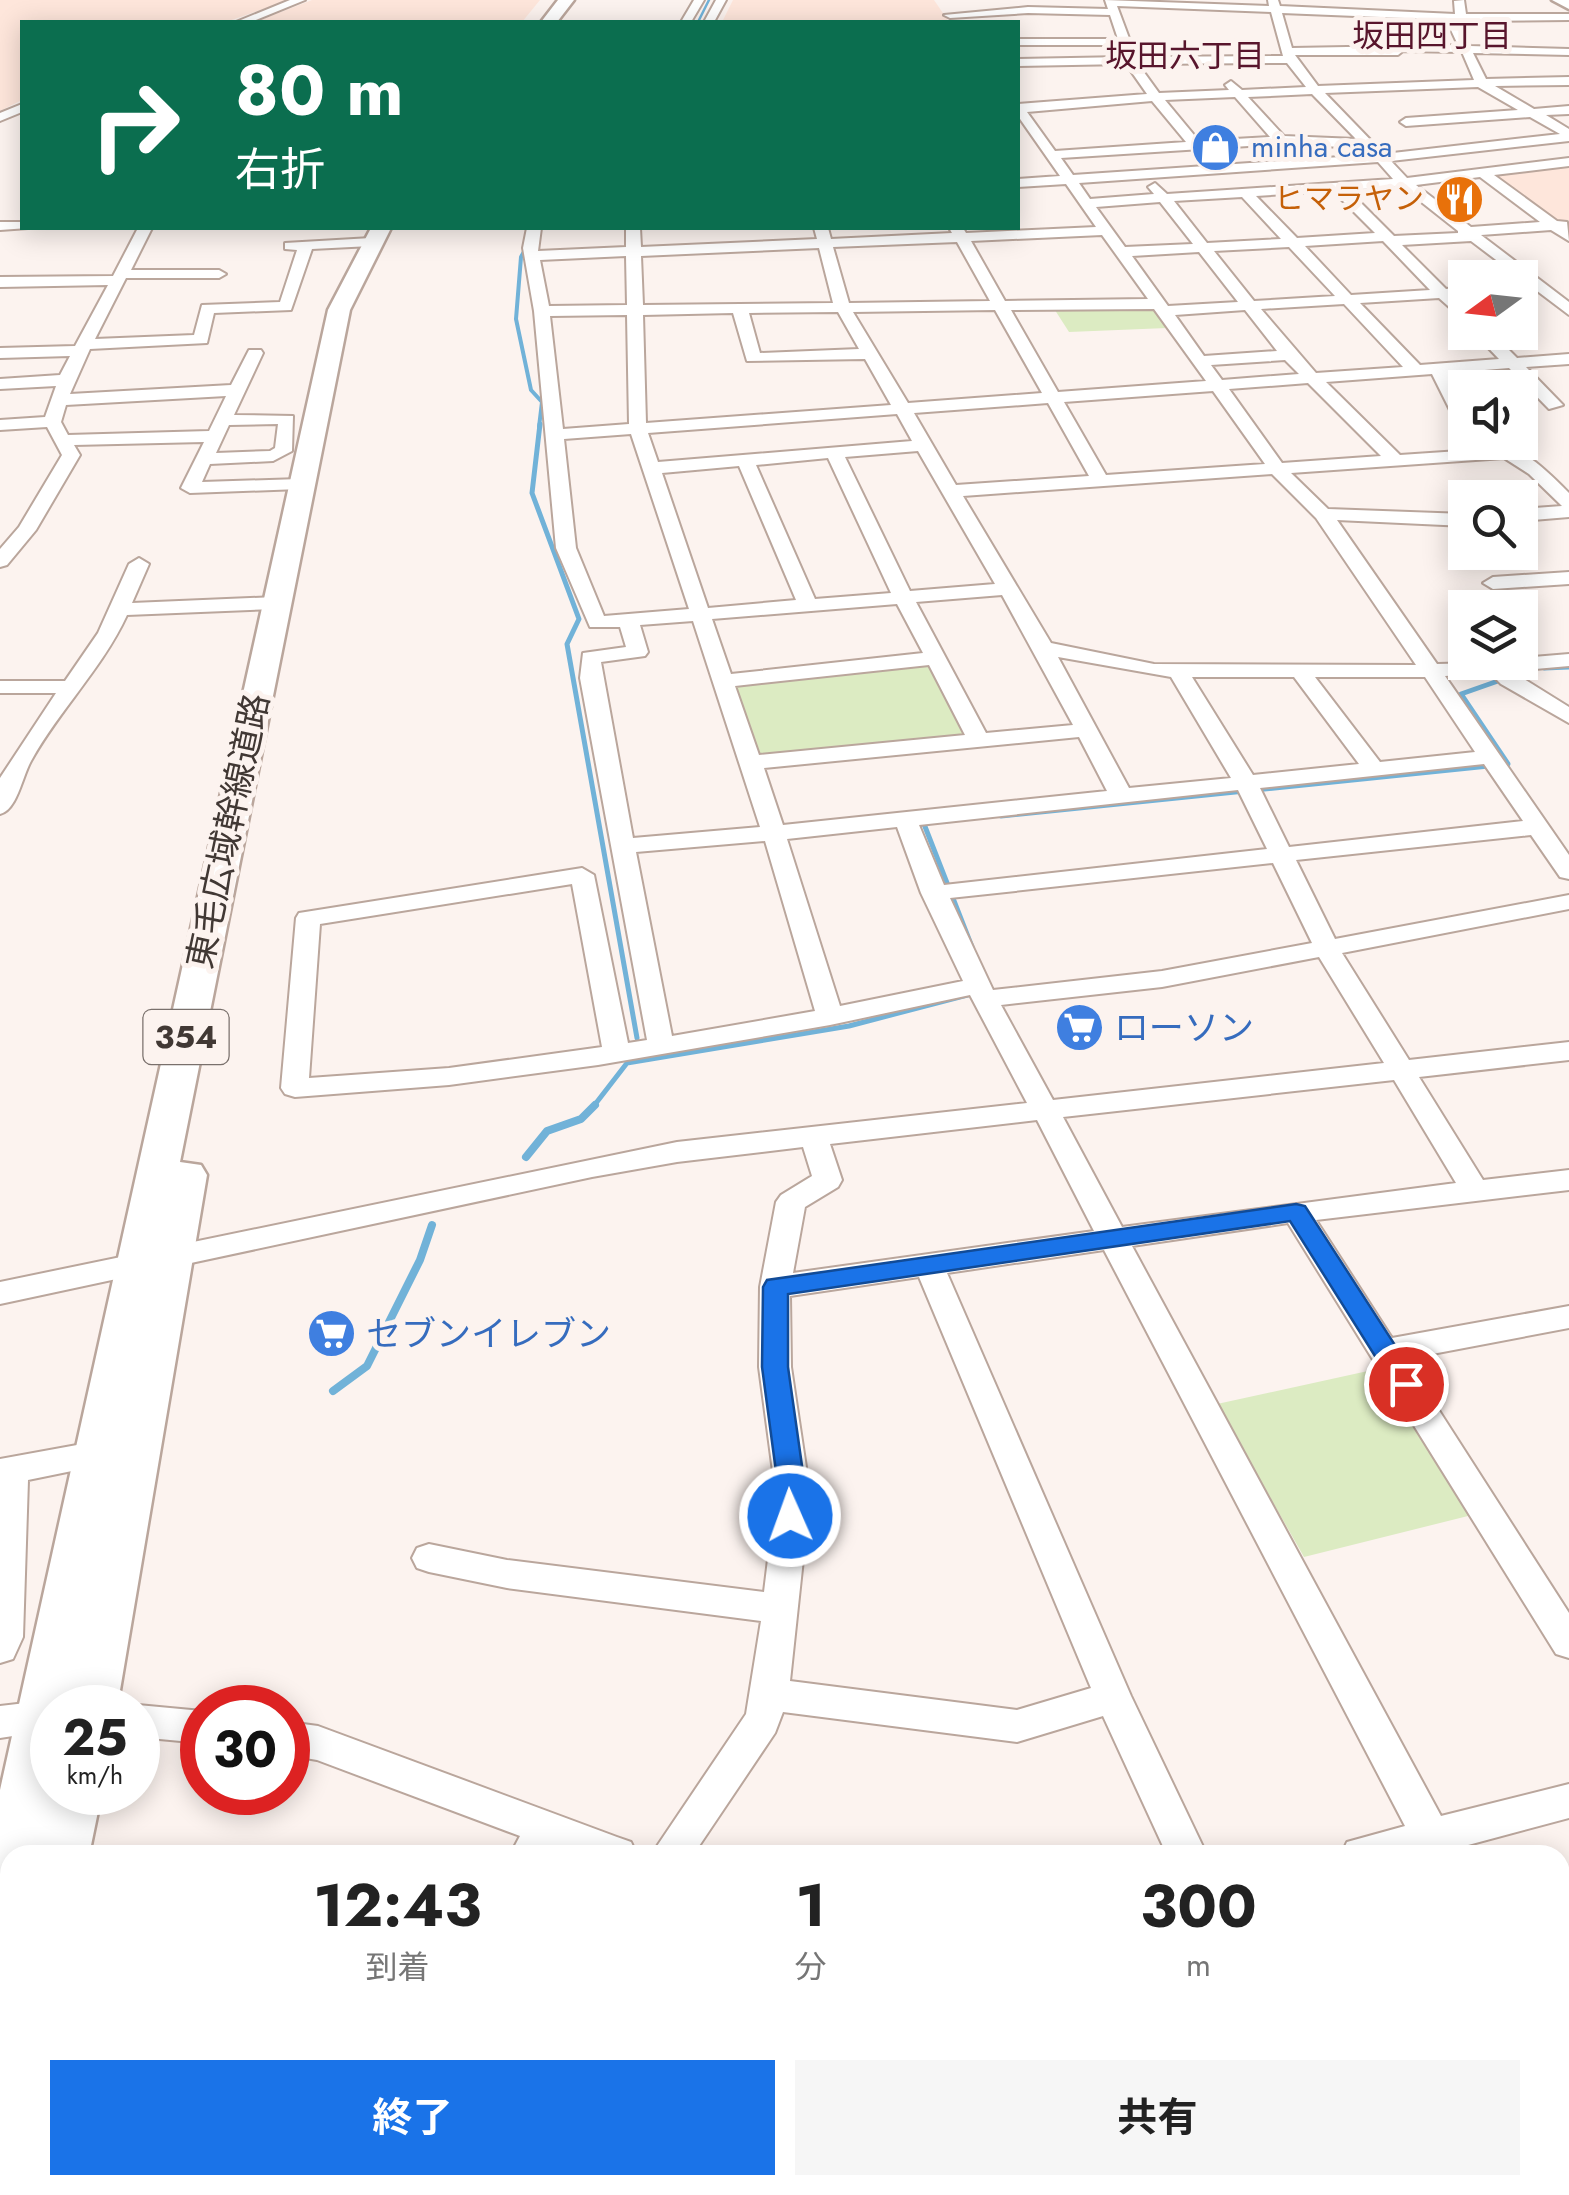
<!DOCTYPE html>
<html lang="ja">
<head>
<meta charset="utf-8">
<style>
  body { margin:0; font-family:Jost,"Noto Sans JP",sans-serif; background:#f6f6f6; color:#222; height:100vh; display:flex; flex-direction:column; font-size:38px; white-space:nowrap }
  * { box-sizing:border-box; margin:0 }
  p { font-size:32px; color:#767676 }
  .icon { flex:none; width:55px; height:55px; fill:none; stroke:currentColor; stroke-width:2; stroke-linecap:round; stroke-linejoin:round }
  .map { position:relative; flex:1; overflow:hidden }
  .drawer { position:absolute; left:0px; top:1845px; width:1570px; height:350px; display:flex; flex-direction:column; background:#fff; border-radius:30px 30px 0 0; box-shadow:0 5px 25px #0003 }
  .drawer>* { flex:none }
  .hud { position:absolute; left:20px; top:20px; width:1000px; height:210px; border-radius:0px; box-shadow:0 5px 25px #0003; background:#0b6e4f; color:#fff; overflow:hidden }
  .needle { width:65px; rotate:255deg }
  .tools { position:absolute; left:1448px; top:260px; display:grid; gap:20px }
  .tools a { display:grid; place-items:center; width:90px; height:90px; border-radius:0px; background:#fff; box-shadow:0 5px 25px #0003; font-size:50px }
  .speed { position:absolute; left:30px; top:1685px; display:flex; gap:20px; font-size:50px; font-weight:700; text-align:center }
  .speed>* { display:grid; place-content:center; width:130px; height:130px; border-radius:50%; background:#fff; box-shadow:0 5px 25px #0003; line-height:1 }
  .speed small { font-size:25px; font-weight:400 }
  .speed .limit { border:15px solid #d22; background:#fff; color:#111 }
  .pin { position:absolute; display:grid; place-items:center; width:85px; height:85px; color:#fff; margin:-42px; border:5px solid #fff; border-radius:50%; box-shadow:0 2px 10px #0007 }
  .me { position:absolute; width:110px; margin:-55px; rotate:358deg; stroke-linejoin:round; filter:drop-shadow(0 0 8px #0008) }
  .turn { display:flex; align-items:center; gap:35px; height:210px; padding:0 50px; font-size:45px }
  .turn .icon { width:130px; height:130px; stroke-width:2.5 }
  .turn b { display:block; font-size:70px; line-height:85px }
  .eta { display:flex; justify-content:space-evenly; align-items:center; height:170px; text-align:center }
  .eta b { font-size:60px; font-weight:700; line-height:70px }
  .cta { display:flex; gap:20px; margin-top:auto; padding:20px 50px }
  .cta a { flex:1; height:115px; border-radius:0px; background:#1a73e8; color:#fff; font-size:40px; font-weight:700; line-height:115px; text-align:center }
  .cta a+a { background:#f6f6f6; color:#222 }
  .map>svg:first-child { display:block }
</style>
</head>
<body>
<div class="map">
<svg width="1569" height="2195" viewBox="0 0 1569 2195">
  <rect width="100%" height="100%" fill="#fcf3ef"/>
  <path fill="#fee6db" d="M0,0H289L226,22H22V100L0,111Z
    M312,0H540L522,22H255Z
    M733,0H934L949,22H722Z
    M1569,164V222L1555,223L1490,173Z
    M1569,2091V2195H1208L1243,2185H1560V2093Z"/>
  <path fill="#dcebc2" d="M1053,307L1153,308L1167,328L1069,332Z
    M936,661L972,737L748,759L727,684Z
    M1377,1369L1476,1514L1304,1557L1217,1404Z"/>
  <g fill="none" stroke-linecap="round" stroke-linejoin="round">
    <path stroke="#71b2d8" stroke-width="2.5" d="M698,22L709,0"/>
    <path stroke="#71b2d8" stroke-width="4" d="M526,248L521,257L516,319L531,390L542,402L539,427"/>
    <path stroke="#71b2d8" stroke-width="5" d="M540,424L532,493L579,619L567,644L637,1038
      M1544,668L1569,667
      M1513,676L1531,669
      M1001,816L1508,764L1461,694L1498,681
      M929,823L924,824L972,947
      M593,1107L627,1063L849,1026L975,993"/>
    <path stroke="#71b2d8" stroke-width="8" d="M526,1157L547,1131L581,1119L595,1105
      M333,1391L367,1366L420,1260L432,1225"/>
    <defs>
      <path id="minor" d="M290,0H305L251,22H236Z
        M694,0H704L691,22H681Z
        M716,0H726L714,22H704Z
        M1105,0L1269,6L1268,0H1278L1280,6L1455,14L1454,1L1464,0L1466,14H1569V20L1465,21L1463,30L1470,46L1569,49V55L1473,53L1486,79L1569,77V85L1495,86L1534,109L1569,106V114L1546,115L1569,129V141L1391,161L1407,178L1569,158V166L1494,175L1557,221L1567,222L1569,241L1551,230L1481,235L1569,302V315L1471,241L1402,245L1446,289L1465,287V297H1455L1465,307V321L1439,298L1360,303L1420,365L1499,359L1473,332H1491L1517,358L1569,354V364L1526,367L1563,405L1549,409L1509,368L1448,373L1465,405V427L1456,422L1432,374L1326,382L1400,455L1489,449L1484,442C1519,442 1545,469 1569,493V517L1520,521V509L1562,506L1529,474L1504,458L1291,473L1328,509L1465,514V526L1337,520L1437,664L1520,662V658L1569,654V666L1511,671L1569,707V723L1501,684L1490,673L1445,676L1569,855V879L1560,877L1531,835L1296,860L1335,939L1569,895V909L1342,953L1409,1060L1569,1042V1060L1419,1077L1483,1180L1569,1170V1190L1316,1220L1392,1338L1569,1306V1328L1406,1359L1569,1613V1658L1556,1654L1288,1223L1132,1246L1441,1816L1569,1784V1818L1457,1848L1461,1855H1341L1347,1842L1405,1826L1104,1250L947,1273L1131,1696L1207,1855H1167L1103,1716L1017,1742L783,1712L775,1733L693,1855H651L746,1714L761,1621L507,1588L429,1572L417,1568L412,1558L417,1548L429,1544L507,1560L764,1592L776,1494L759,1367L760,1287L776,1202L781,1195L812,1176L803,1147L677,1162L592,1177L0,1304V1282L677,1142L1027,1103L970,995L830,1025L598,1065L449,1085L295,1097L285,1094L281,1088L296,918L299,913L582,868L594,875L628,1043L647,1040L580,678L583,653L626,647L620,627H590L556,548L534,311L523,248L527,228H541L538,251L626,247V228H640L641,247L817,239L814,228H828L831,239L952,233L949,228H963L966,233L1096,227L1066,184L1018,187V179L1060,176L1018,116V104L1147,94L1126,64L1018,66V59L1124,57L1110,15L1028,13L950,18L944,15L1028,7L1108,9ZM1117,6L1271,12L1283,56L1136,57ZM1282,13L1454,20L1451,30L1458,45L1292,48ZM1403,51L1462,52L1474,80L1318,86L1295,55H1398ZM1287,63L1306,87L1242,90L1231,81L1225,85L1229,90L1159,93L1138,64ZM1478,87L1518,110L1406,118L1400,122L1406,126L1530,117L1560,134L1384,154L1325,93ZM1312,94L1356,139L1284,136L1248,97ZM1235,97L1270,137L1199,141L1165,100ZM1152,101L1186,142L1055,151L1027,112ZM1280,144L1363,148L1370,155L1073,175L1061,158ZM1378,162L1393,179L1167,194L1155,183L1148,187L1154,194L1090,199L1079,183ZM1480,177L1540,222L1471,227L1416,185ZM1401,186L1458,231V233L1394,236L1348,190ZM1333,191L1375,233L1297,238L1256,196ZM1242,197L1281,239L1207,243L1174,201ZM1160,202L1193,244L1125,247L1096,207ZM1102,235L1148,299L1005,301L971,241ZM1383,241L1430,290L1351,295L1305,246ZM957,242L990,301L849,303L833,247ZM1289,247L1335,296L1254,301L1214,251ZM819,248L833,303L643,305L641,256ZM1199,252L1238,302L1168,306L1132,256ZM626,256L627,305L549,306L540,260ZM1344,304L1403,367L1316,373L1261,309ZM1154,309L1206,381L1058,392L1011,310ZM995,310L1042,393L908,403L853,312ZM1245,310L1277,351L1204,356L1175,315ZM838,312L859,349L760,353L749,313ZM733,313L747,361L865,359L891,405L646,423L643,315ZM627,315L629,424L563,429L550,316ZM1285,360L1299,374L1222,380L1211,365ZM1308,383L1381,456L1282,463L1229,389ZM1213,391L1265,464L1106,475L1064,402ZM1048,403L1089,476L956,485L914,413ZM897,414L912,441L658,462L648,433ZM631,434L689,609L604,616L576,548L564,439ZM918,451L995,584L910,591L845,457ZM828,458L891,593L815,599L756,465ZM739,466L796,600L708,608L662,473ZM1272,474L1316,518L1416,665L1154,664L1051,643L963,496ZM1002,595L1073,725L986,733L916,602ZM897,604L923,653L731,674L712,619ZM693,621L760,827L633,838L601,662L645,656L648,652L640,625ZM1058,657L1171,677L1231,778L1129,788ZM929,665L965,735L759,755L735,686ZM1192,677H1294L1359,764L1253,775ZM1315,677H1425L1475,752L1380,762ZM1079,737L1107,791L783,825L764,768ZM1484,764L1523,821L1289,847L1260,788ZM1238,790L1267,849L944,885L919,825ZM897,827L921,893L963,981L840,1006L787,839ZM765,841L815,1011L672,1036L636,852ZM1273,863L1312,943L1162,971L993,990L950,898ZM572,884L602,1047L449,1068L309,1078L320,924ZM1319,957L1384,1063L1053,1100L1001,1005L1162,987ZM1394,1080L1456,1183L1122,1227L1063,1117ZM1037,1120L1094,1231L793,1273L805,1207L838,1187L842,1180L830,1144ZM919,1277L1091,1688L1017,1710L790,1681L810,1494L791,1367L790,1296Z
        M1018,39H1111L1117,42L1111,45H1018Z
        M22,104V112L0,121V113Z
        M0,222H22V228H28L0,230Z
        M138,228H152L131,270H219L226,274L219,278H126L95,339L194,335L202,305L280,302L297,250L285,249V243L371,238L378,242L371,246L312,249L291,310L214,313L207,343L90,349L70,394L231,385L249,350H261L263,353L234,415L293,416L292,451L273,461L210,464L202,482L300,479L309,484L300,489L190,493L181,488L204,442L74,445L80,455L36,530L7,565L0,567V549L19,527L62,455L47,427L0,430V420L45,417L56,386L0,389V379L60,375L70,356L0,358V348L75,346L108,285L0,287V277L113,276ZM226,396L209,431L68,435L61,422L66,405ZM278,424L275,448L270,451L216,453L229,425Z
        M139,558L149,564L132,603L275,597L285,603L275,609L127,615C102,669 59,710 31,761C22,777 17,810 0,814V778L56,693H0V681H65L98,633L129,564Z
        M1569,572V584L1493,589L1483,583L1493,577Z
        M99,1441L111,1445L115,1454L111,1463L28,1480L23,1637L13,1659L0,1663V1459Z
        M43,1701L57,1708H52V1730L0,1738V1706Z
        M138,1705L202,1711V1743L138,1737V1708H130Z
        M288,1722L318,1726L617,1837L631,1842L637,1855H569L554,1849L551,1855H510L520,1836L317,1760L288,1755Z
        M1569,2042V2084L1560,2086V2044Z
        M311,2185H355L352,2195H308Z
        M532,2185H623L619,2195H532Z
        M692,2185H736L738,2195H694Z
        M916,2185H960L962,2195H918Z
        M1084,2185H1160L1156,2195H1080Z"/>
      <path id="major" d="M1552,0H1569V9Z"/>
      <path id="highway" d="M558,0H574L557,22H541Z
        M371,228H391L350,310L180,1162L201,1165L207,1175L117,1708H52V1792H102L89,1855H10V1947L0,1951V1790L328,310Z
        M10,2085V2185H24L0,2195V2089Z"/>
    </defs>
    <use href="#minor" stroke="#baa69c" stroke-width="4"/>
    <use href="#major" stroke="#baa69c" stroke-width="5"/>
    <use href="#highway" stroke="#baa69c" stroke-width="5"/>
    <use href="#minor" fill="#fff" fill-rule="evenodd"/>
    <use href="#major" fill="#fff" fill-rule="evenodd"/>
    <use href="#highway" fill="#fff" fill-rule="evenodd"/>
  </g>
  <path fill="#1a73e8" stroke="#114b97" stroke-width="2.5" d="M1296,1204L1305,1206L1415,1376L1419,1384L1415,1391H1397L1290,1221L788,1294V1367L806,1494L800,1524L790,1527L780,1524L776,1516L779,1494L762,1367L763,1287L767,1280Z"/>
  <defs>
    <symbol id="shop-disc" viewBox="-11 -11 22 22"><circle r="9.5" fill="#3f7fe0" stroke="#fcf3ef"/><path d="M-5-2.5h2.3a2.7 3.5 0 0 1 5.4 0H5L5.5 6h-11ZM-1.5-2.5h3a1.5 2.3 0 0 0-3 0Z" fill="#fff"/></symbol>
    <symbol id="restaurant-disc" viewBox="-11 -11 22 22"><circle r="9.5" fill="#e8710a" stroke="#fcf3ef"/><path d="M-5-6h1v4h1v-4h1v4h1v-4h1v5L-1.5 .5V6h-2V.5L-5-1ZM5-6V6H3V1.5H1.5Q1.5-4 5-6Z" fill="#fff"/></symbol>
    <symbol id="supermarket-disc" viewBox="-11 -11 22 22"><circle r="9.5" fill="#3f7fe0" stroke="#fcf3ef"/><path d="M-6-5.5h2.5l.6 2H6L4.5 2H-2.5L-4.4-4H-6ZM-1.5 3.2a1.3 1.3 0 1 0 .1 0ZM3 3.2a1.3 1.3 0 1 0 .1 0Z" fill="#fff"/></symbol>
  </defs>
  <g fill-rule="evenodd">
    <use href="#shop-disc" x="1188" y="120" width="55" height="55"/>
    <use href="#restaurant-disc" x="1432" y="172" width="55" height="55"/>
    <use href="#supermarket-disc" x="1052" y="1000" width="55" height="55"/>
    <use href="#supermarket-disc" x="304" y="1306" width="55" height="55"/>
  </g>
  <g text-anchor="middle" stroke-width="10" stroke-linejoin="round" paint-order="stroke">
    <g font-size="30" fill="#366cbe" stroke="#fcf3ef" text-anchor="start">
      <text x="1251" y="157">minha casa</text>
    </g>
    <g font-size="30" fill="#c56008" stroke="#fcf3ef" text-anchor="end">
      <text x="1424" y="209">ヒマラヤン</text>
    </g>
    <g font-size="32" fill="#58152c" stroke="#fcf3ef">
      <text x="1432" y="47">坂田四丁目</text>
      <text x="1185" y="67">坂田六丁目</text>
    </g>
    <rect fill="#fcf3ef" stroke="#79706c" stroke-width="2.5" x="143.5" y="1010" width="85" height="54" rx="8"/>
    <g font-size="32" font-weight="bold" fill="#413834">
      <text x="186" y="1048">354</text>
    </g>
    <g font-size="35" fill="#413834" stroke="#fcf3ef">
      <text transform="translate(228 831) rotate(-78)" y="12">東毛広域幹線道路</text>
    </g>
    <g font-size="35" fill="#366cbe" stroke="#fcf3ef" text-anchor="start">
      <text x="1114" y="1040">ローソン</text>
      <text x="366" y="1346">セブンイレブン</text>
    </g>
  </g>
</svg>
<div class="tools">
<a><svg class="needle" viewBox="-14 -14 28 28"><path d="M0-13l5 13h-10z" fill="#e53935"/><path d="M0 13l5-13h-10z" fill="#767676"/></svg></a>
<a><svg class="icon" aria-label="sound" viewBox="0 0 24 24"><path d="M4 9h4l5-4v14l-5-4H4zM17 9q2 3 0 6"/></svg></a>
<a><svg class="icon" aria-label="search" viewBox="0 0 24 24"><circle cx="10" cy="10" r="6"/><path d="M15 15l6 6"/></svg></a>
<a><svg class="icon" aria-label="layers" viewBox="0 0 24 24"><path d="M12 4l9 5-9 5-9-5zM3 14l9 5 9-5"/></svg></a>
</div>
<div class="speed"><div>25<small>km/h</small></div><div class="limit">30</div></div>
<div class="pin" style="left:1406px;top:1384px;background:#d93025"><svg class="icon" aria-label="arrive" viewBox="0 0 24 24"><path d="M6 21V4h12l-3 4 3 4H6"/></svg></div>
<svg class="me" style="left:790px;top:1516px" viewBox="-20 -20 40 40"><circle r="17" fill="#1a73e8" stroke="#fff" stroke-width="3"/><path d="M0-11L8 9 0 5-8 9z" fill="#fff"/></svg>
<div class="hud">
<div class="turn"><svg class="icon" aria-label="right" viewBox="0 0 24 24"><path d="M7 20v-9h11M14 6l5 5-5 5"/></svg><div><b>80 m</b>右折</div></div>
</div>
<section class="drawer">
<div class="eta">
<div><b>12:43</b><p>到着</p></div>
<div><b>1</b><p>分</p></div>
<div><b>300</b><p>m</p></div>
</div>
<div class="cta"><a>終了</a><a>共有</a></div>
</section>
</div>
</body>
</html>
